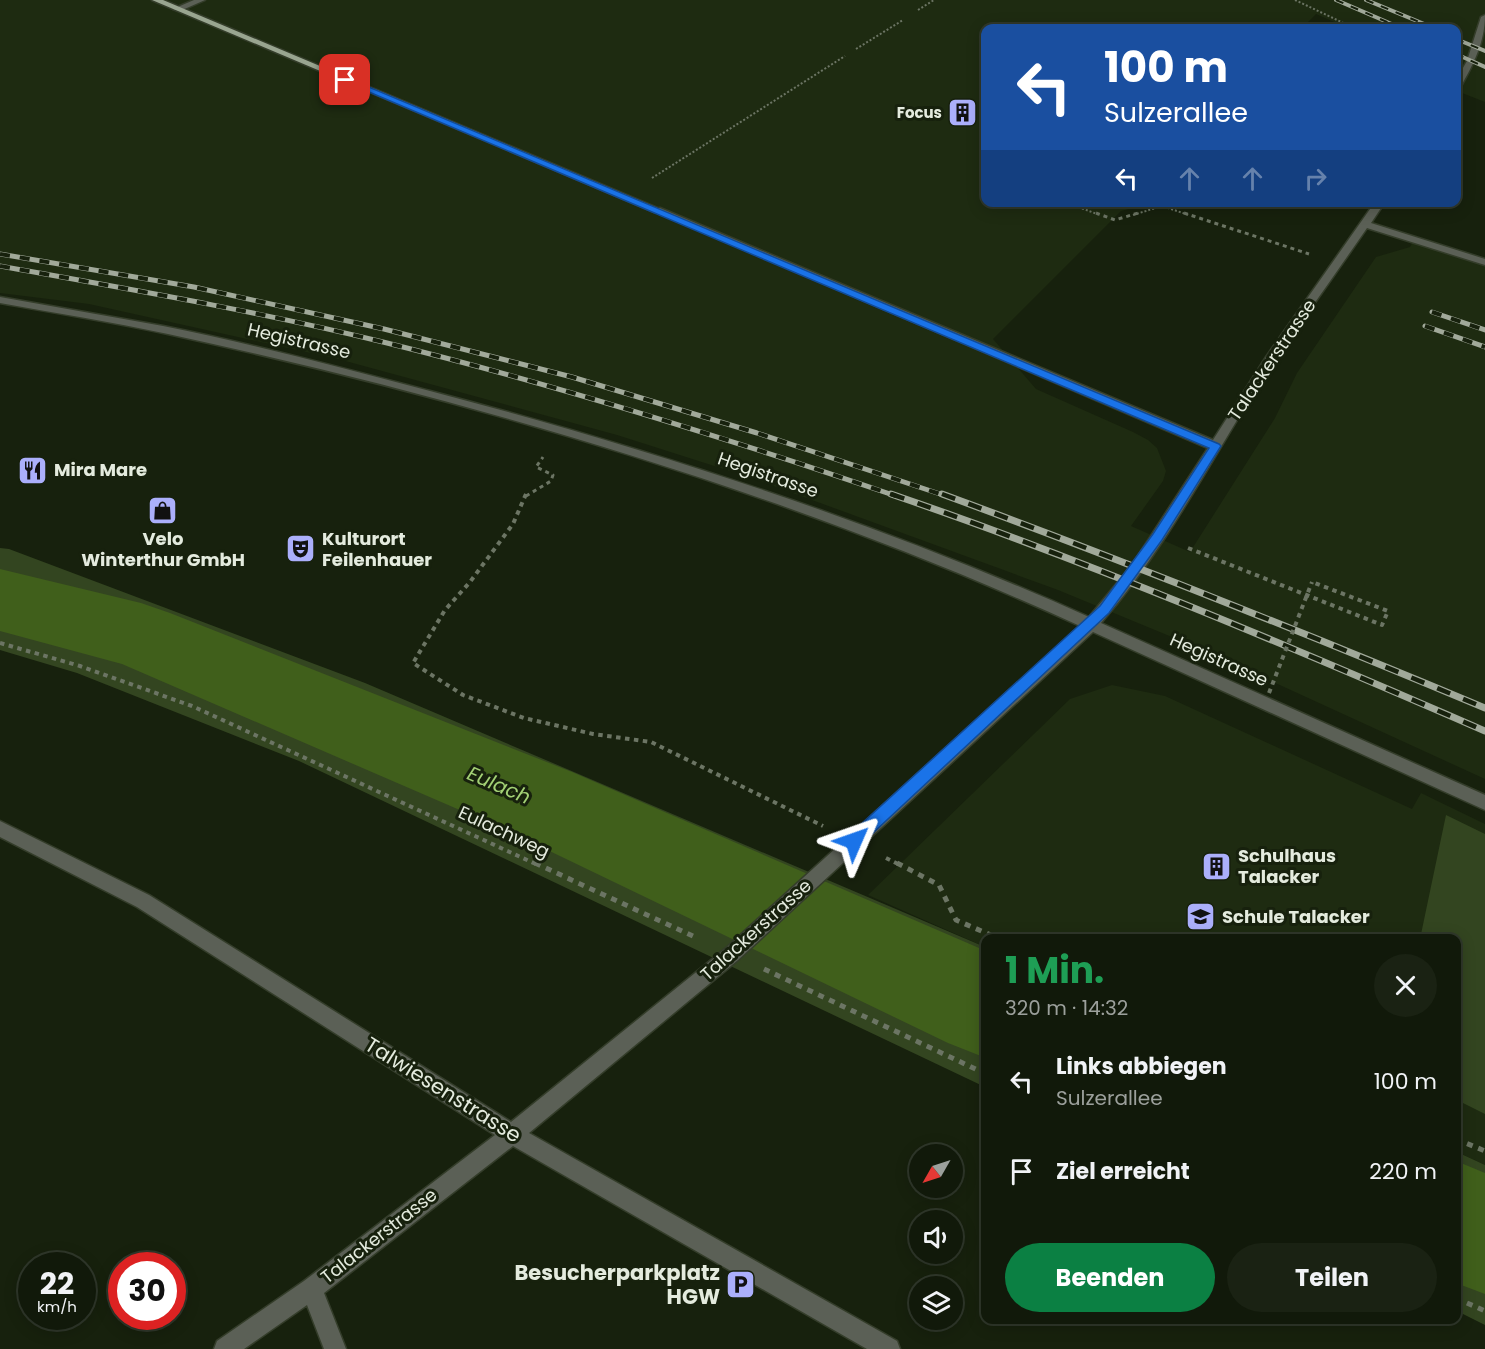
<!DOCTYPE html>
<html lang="de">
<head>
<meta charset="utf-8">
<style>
  body { margin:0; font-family:Poppins,sans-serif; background:#1a2213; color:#f1f3f6; height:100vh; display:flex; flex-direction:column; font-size:22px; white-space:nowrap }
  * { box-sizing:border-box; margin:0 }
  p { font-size:20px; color:#9ca09c }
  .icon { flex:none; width:33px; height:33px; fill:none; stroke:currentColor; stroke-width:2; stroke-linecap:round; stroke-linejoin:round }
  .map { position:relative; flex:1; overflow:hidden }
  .drawer { position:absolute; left:981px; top:934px; width:480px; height:390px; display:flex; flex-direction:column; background:#11190a; border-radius:12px; box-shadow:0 3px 15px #0003,0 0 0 2px #30382b }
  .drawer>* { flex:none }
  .top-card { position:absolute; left:981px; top:24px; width:480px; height:183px; border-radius:12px; box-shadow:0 3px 15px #0003,0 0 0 2px #30382b; background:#1a4fa0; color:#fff; overflow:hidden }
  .needle { width:39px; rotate:231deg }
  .buttons { position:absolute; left:909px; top:1144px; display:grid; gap:12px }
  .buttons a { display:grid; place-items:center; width:54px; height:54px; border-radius:50%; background:#11190a; box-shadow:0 3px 15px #0003,0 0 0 2px #30382b; font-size:30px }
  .speed { position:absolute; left:18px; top:1252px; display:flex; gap:12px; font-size:30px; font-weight:700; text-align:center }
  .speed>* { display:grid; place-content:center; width:78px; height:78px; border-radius:50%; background:#11190a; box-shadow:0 3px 15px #0003,0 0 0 2px #30382b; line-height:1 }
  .speed small { font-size:15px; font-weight:400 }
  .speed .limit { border:9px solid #d22; background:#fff; color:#111 }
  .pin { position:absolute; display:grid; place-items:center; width:51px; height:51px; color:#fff; margin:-26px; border-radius:12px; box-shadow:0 3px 9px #0006 }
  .me { position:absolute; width:66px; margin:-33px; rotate:47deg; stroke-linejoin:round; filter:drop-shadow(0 0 4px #0008) }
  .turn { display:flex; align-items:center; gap:21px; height:126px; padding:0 24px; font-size:27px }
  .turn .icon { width:78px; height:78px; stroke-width:2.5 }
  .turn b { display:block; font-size:42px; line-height:51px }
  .lanes { display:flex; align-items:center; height:57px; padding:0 24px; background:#0003; justify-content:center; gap:30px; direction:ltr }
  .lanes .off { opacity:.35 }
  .round { display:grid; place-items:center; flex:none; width:63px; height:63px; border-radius:32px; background:#1a2213 }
  .head { display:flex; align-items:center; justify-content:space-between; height:102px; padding:0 24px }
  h1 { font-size:36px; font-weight:700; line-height:45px; color:#1e9e55 }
  .primary-button { display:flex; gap:12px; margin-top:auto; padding:12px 24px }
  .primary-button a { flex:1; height:69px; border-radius:36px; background:#0b8043; color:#fff; font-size:24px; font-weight:700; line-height:69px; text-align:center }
  .primary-button a+a { background:#1a2213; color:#f1f3f6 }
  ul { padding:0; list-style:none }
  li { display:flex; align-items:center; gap:18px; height:90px; padding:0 24px }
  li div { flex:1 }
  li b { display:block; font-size:22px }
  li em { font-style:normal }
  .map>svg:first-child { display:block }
</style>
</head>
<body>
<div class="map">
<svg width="1485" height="1349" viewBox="0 0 1485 1349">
  <rect width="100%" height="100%" fill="#17210d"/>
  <path fill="#1e2b11" d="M0,0H1485V102L1457,91L1463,76L1457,75L1456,28H1348L1316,14L1302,28H986V202L1152,203L1121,211L993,339L1036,389L1133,432L1148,440L1157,448L1166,471L1163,481L1131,526L1190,552L1275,418L1297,373L1376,257L1410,247L1414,240L1485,262V779L1201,649L1058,590L752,478L617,435L338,359L89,304L0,293Z
    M1112,685L1165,696L1412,809L1421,793L1485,824V1165L1457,1152L1456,939H986L985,947L868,895L1070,699Z"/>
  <path fill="#334520" d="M0,548L9,549L365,683L985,947V1087L299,761L77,673L0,650Z
    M1446,815L1485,834V1114L1457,1100L1456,939H1420Z
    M1457,1152L1485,1165V1325L1457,1311Z"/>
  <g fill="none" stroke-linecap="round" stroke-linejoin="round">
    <path fill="#405f1b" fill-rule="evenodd" d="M0,569L141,603L170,613L572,772L986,951V1058L948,1043L506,830L122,664L0,631Z
      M1456,1161L1485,1173V1294L1456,1283Z"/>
    <defs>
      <path id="minor" d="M194,0H205L180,11L173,9Z
        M1485,15C1485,42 1473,65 1460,88L1456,90V80L1467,61L1481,17Z
        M1375,202H1385L1371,223L1485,259V265L1367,228C1327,286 1286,342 1248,402C1202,477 1160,555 1101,623L1485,795V810L1093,632L738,960L529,1133L897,1341L900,1349H867L513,1146L324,1293L346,1349H324L307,1305L244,1349H214L217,1341L304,1281L495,1135L137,907L0,837V821L149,895L511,1122L726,948L1080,626C789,493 480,402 168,334C112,322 56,313 0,303V297C54,307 109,316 163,326C253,344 342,368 430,391C655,450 877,522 1089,617L1132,565L1208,448L652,210L660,208L1213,440L1266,357Z"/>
      <path id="major" d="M152,0H163L662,210L654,212Z"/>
    </defs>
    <use href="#minor" stroke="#343d2a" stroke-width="3"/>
    <use href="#major" stroke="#343d2a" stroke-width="3"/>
    <path stroke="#6c7564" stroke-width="2" stroke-dasharray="2 2" stroke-linecap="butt" d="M1295,0L1354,28
      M918,10L934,0
      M856,49L903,20
      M652,178L845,56
      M1067,203L1100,215
      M1133,215L1162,206L1189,215"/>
    <path stroke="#6c7564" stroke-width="3" stroke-dasharray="4 4" stroke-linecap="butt" d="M1096,213L1115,220L1138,213
      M1184,213L1309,254
      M526,496L551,481L553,475L536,467L543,457"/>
    <path stroke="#6c7564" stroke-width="4" stroke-dasharray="4.5 4.5" stroke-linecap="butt" d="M526,494L513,524L470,582L445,610L413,663L463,695L524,718L593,734L651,742L823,826
      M1188,548L1382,625L1388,611L1312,582
      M0,643L80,666L192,706L538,865
      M886,858L900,865"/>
    <path stroke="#6c7564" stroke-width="5" stroke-dasharray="6 6" stroke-linecap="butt" d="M535,863L697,938
      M897,863L939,885L956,920L1000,939
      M764,969L986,1074
      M1456,1139L1485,1151
      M1456,1298L1485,1311"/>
    <use href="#minor" fill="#5b6056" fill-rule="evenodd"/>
    <use href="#major" fill="#99a590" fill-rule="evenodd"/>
    <defs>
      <path id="rail-far2" d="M1336,0L1401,28
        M1366,0L1434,28
        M1456,39L1485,51
        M1456,54L1485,67"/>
      <path id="rail-far1" d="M0,254L194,287L384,329L572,377L757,433L946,496
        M0,266C128,289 257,311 383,342C557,385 727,438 896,496
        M1432,312L1485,330
        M1425,326L1485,347"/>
      <path id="rail" d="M891,494C1093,563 1289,646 1485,731
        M942,494C1125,561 1305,633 1485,708"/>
    </defs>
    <use href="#rail-far2" stroke="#a1a99a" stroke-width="4"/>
    <use href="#rail-far1" stroke="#a1a99a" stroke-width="5"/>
    <use href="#rail" stroke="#a1a99a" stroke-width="7"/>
    <use href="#rail-far2" stroke="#17210d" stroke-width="2" stroke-dasharray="8" stroke-linecap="butt"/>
    <use href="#rail-far1" stroke="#17210d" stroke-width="4" stroke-dasharray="10" stroke-linecap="butt"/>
    <use href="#rail" stroke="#17210d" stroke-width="4.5" stroke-dasharray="14" stroke-linecap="butt"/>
    <path stroke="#6c7564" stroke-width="4" stroke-dasharray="4.5 4.5" stroke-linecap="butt" d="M1269,693L1312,582"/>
  </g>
  <path fill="#1a73e8" stroke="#114b97" stroke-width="1.5" d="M345,77L1219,444L1221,446L1162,540L1109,613L859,846L854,848L848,846L846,841L848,836L1100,606L1153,534L1209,448L343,81L342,80Z"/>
  <defs>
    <symbol id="building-square" viewBox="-11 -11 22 22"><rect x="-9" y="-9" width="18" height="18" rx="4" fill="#abaffb" stroke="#17210d"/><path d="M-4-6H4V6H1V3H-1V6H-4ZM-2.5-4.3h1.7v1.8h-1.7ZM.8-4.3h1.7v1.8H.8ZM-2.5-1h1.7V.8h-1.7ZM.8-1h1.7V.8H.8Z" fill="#111"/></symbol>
    <symbol id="restaurant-square" viewBox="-11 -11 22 22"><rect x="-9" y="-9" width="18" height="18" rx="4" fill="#abaffb" stroke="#17210d"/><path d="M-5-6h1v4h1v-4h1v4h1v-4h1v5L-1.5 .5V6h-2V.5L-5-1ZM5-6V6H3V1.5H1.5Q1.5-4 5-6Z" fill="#111"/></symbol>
    <symbol id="shop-square" viewBox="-11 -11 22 22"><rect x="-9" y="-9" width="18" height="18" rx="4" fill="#abaffb" stroke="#17210d"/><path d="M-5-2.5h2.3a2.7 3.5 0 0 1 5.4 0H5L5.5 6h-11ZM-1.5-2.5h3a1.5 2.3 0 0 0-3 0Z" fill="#111"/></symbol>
    <symbol id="theatre-square" viewBox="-11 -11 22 22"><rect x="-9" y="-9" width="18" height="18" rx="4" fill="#abaffb" stroke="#17210d"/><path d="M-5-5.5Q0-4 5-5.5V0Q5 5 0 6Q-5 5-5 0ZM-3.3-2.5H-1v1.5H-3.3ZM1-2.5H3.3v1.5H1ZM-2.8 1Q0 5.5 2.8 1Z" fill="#111"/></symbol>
    <symbol id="school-square" viewBox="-11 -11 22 22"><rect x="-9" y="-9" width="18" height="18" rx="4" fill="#abaffb" stroke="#17210d"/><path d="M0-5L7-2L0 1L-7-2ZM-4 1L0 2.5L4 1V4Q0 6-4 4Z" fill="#111"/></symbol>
    <symbol id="parking-square" viewBox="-11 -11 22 22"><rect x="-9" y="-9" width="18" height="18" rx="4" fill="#abaffb" stroke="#17210d"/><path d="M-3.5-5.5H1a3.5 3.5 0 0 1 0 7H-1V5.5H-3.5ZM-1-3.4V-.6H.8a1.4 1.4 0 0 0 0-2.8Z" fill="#111"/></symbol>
  </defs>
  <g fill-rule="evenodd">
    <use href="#building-square" x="946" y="96" width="33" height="33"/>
    <use href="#restaurant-square" x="16" y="454" width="33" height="33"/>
    <use href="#shop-square" x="146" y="494" width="33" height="33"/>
    <use href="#theatre-square" x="284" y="532" width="33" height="33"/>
    <use href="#building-square" x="1200" y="850" width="33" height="33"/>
    <use href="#school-square" x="1184" y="900" width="33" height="33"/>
    <use href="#parking-square" x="724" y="1268" width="33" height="33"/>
  </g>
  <g text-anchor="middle" stroke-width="6" stroke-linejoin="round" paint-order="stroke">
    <g font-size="15" font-weight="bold" fill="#e4ebde" stroke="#17210d" text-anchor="end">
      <text x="942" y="118">Focus</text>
    </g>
    <g font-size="18" fill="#e4ebde" stroke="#17210d">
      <text transform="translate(299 341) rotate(13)" y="6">Hegistrasse</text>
      <text transform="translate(1272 360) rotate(-56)" y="6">Talackerstrasse</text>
      <text transform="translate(768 475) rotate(19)" y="6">Hegistrasse</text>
      <text transform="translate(1219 660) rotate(24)" y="6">Hegistrasse</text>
      <text transform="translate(504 832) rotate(25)" y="6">Eulachweg</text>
      <text transform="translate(756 930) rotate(-42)" y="6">Talackerstrasse</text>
      <text transform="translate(379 1236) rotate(-38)" y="6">Talackerstrasse</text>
    </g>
    <g font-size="18" font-weight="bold" fill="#e4ebde" stroke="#17210d" text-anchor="start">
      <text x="54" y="476">Mira Mare</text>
      <text x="163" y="545" text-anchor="middle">Velo<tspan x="163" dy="21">Winterthur GmbH</tspan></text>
      <text x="322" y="545">Kulturort<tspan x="322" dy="21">Feilenhauer</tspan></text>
      <text x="1238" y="862">Schulhaus<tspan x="1238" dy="21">Talacker</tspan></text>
      <text x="1222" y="923">Schule Talacker</text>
    </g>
    <g font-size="20" font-style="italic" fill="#a3d175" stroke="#17210d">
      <text transform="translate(499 785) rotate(23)" y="7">Eulach</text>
    </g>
    <g font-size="21" fill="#e4ebde" stroke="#17210d">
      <text transform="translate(443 1090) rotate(32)" y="7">Talwiesenstrasse</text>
    </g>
    <g font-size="21" font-weight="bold" fill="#e4ebde" stroke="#17210d" text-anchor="end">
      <text x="720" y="1280">Besucherparkplatz<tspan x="720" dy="24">HGW</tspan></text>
    </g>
  </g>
</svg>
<div class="buttons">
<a><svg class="needle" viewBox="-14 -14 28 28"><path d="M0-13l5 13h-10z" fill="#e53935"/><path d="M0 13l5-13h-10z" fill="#9ca09c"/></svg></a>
<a><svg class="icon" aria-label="sound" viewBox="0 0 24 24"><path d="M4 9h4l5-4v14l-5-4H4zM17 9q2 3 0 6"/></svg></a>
<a><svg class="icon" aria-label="layers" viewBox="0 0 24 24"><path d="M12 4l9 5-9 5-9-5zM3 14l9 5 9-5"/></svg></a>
</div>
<div class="speed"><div>22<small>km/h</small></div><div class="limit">30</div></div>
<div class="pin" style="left:345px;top:80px;background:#d93025"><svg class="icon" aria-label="arrive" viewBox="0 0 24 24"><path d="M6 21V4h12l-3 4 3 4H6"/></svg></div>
<svg class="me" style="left:854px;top:841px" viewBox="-20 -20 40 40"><path d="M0-17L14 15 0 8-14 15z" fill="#1a73e8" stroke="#fff" stroke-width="4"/></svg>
<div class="top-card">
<div class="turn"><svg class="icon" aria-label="left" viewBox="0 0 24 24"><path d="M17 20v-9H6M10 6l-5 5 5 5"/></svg><div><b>100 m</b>Sulzerallee</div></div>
<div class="lanes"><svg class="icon" aria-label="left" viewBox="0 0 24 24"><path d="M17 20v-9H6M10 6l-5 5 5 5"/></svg><svg class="icon off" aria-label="ahead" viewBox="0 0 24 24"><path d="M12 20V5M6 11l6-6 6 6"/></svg><svg class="icon off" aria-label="ahead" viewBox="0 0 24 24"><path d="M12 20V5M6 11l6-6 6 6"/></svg><svg class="icon off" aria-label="right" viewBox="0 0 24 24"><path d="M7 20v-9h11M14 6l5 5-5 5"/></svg></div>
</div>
<section class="drawer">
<div class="head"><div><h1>1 Min.</h1><p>320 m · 14:32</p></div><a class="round"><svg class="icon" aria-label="close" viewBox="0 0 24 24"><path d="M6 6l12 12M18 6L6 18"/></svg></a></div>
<ul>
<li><svg class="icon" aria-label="left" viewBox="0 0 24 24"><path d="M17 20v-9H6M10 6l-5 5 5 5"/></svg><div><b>Links abbiegen</b><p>Sulzerallee</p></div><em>100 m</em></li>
<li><svg class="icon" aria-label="arrive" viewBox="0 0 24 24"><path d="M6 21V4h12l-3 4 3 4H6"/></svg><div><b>Ziel erreicht</b></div><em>220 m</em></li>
</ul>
<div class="primary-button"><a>Beenden</a><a>Teilen</a></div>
</section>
</div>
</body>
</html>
